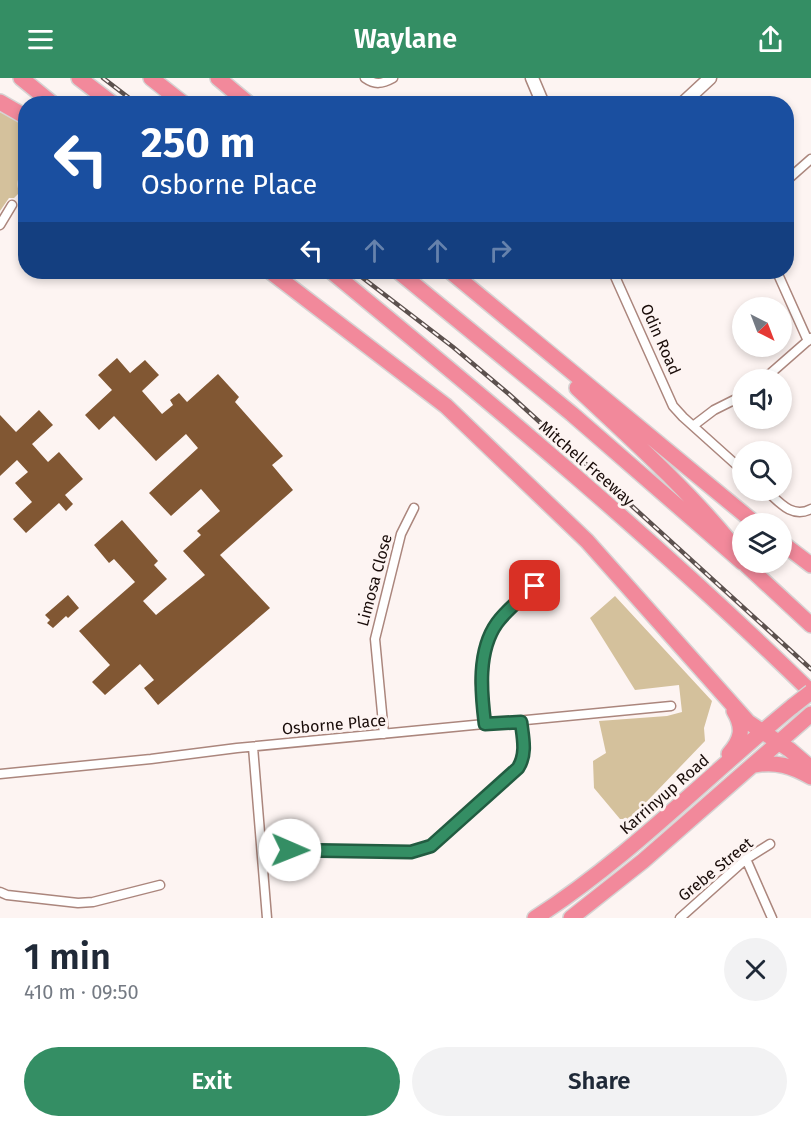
<!DOCTYPE html>
<html lang="en">
<head>
<meta charset="utf-8">
<style>
  body { margin:0; font-family:"Fira Sans",sans-serif; background:#f2f2f3; color:#1f2937; height:100vh; display:flex; flex-direction:column; font-size:22px; white-space:nowrap }
  * { box-sizing:border-box; margin:0 }
  p { font-size:20px; color:#747a83 }
  .icon { flex:none; width:33px; height:33px; fill:none; stroke:currentColor; stroke-width:2; stroke-linecap:round; stroke-linejoin:round }
  .map { position:relative; height:840px; overflow:hidden }
  .panel { display:flex; flex-direction:column; background:#fff; flex:1 }
  .panel>* { flex:none }
  .top-card { position:absolute; left:18px; top:18px; width:776px; height:183px; border-radius:24px; box-shadow:0 3px 9px #0003; background:#1a4fa0; color:#fff; overflow:hidden }
  .needle { width:39px; rotate:138deg }
  .controls { position:absolute; left:732px; top:219px; display:grid; gap:12px }
  .controls a { display:grid; place-items:center; width:60px; height:60px; border-radius:50%; background:#fff; box-shadow:0 3px 9px #0003; font-size:30px }
  .pin { position:absolute; display:grid; place-items:center; width:51px; height:51px; color:#fff; margin:-26px; border-radius:12px; box-shadow:0 3px 9px #0006 }
  .me { position:absolute; width:66px; margin:-33px; rotate:91deg; stroke-linejoin:round; filter:drop-shadow(0 0 4px #0008) }
  .turn { display:flex; align-items:center; gap:21px; height:126px; padding:0 24px; font-size:27px }
  .turn .icon { width:78px; height:78px; stroke-width:2.5 }
  .turn b { display:block; font-size:42px; line-height:51px }
  .lanes { display:flex; align-items:center; height:57px; padding:0 24px; background:#0003; justify-content:center; gap:30px; direction:ltr }
  .lanes .off { opacity:.35 }
  .round { display:grid; place-items:center; flex:none; width:63px; height:63px; border-radius:32px; background:#f2f2f3 }
  .overview { display:flex; align-items:center; justify-content:space-between; height:102px; padding:0 24px }
  h1 { font-size:36px; font-weight:600; line-height:45px }
  .action { display:flex; gap:12px; margin-top:auto; padding:12px 24px }
  .action a { flex:1; height:69px; border-radius:36px; background:#348e64; color:#fff; font-size:24px; font-weight:600; line-height:69px; text-align:center }
  .action a+a { background:#f2f2f3; color:#1f2937 }
  header { display:flex; justify-content:space-between; align-items:center; height:78px; padding:0 24px; background:#348e64; color:#fff; font-size:27px; font-weight:600 }
  .map>svg:first-child { display:block }
</style>
</head>
<body>
<header><svg class="icon" aria-label="menu" viewBox="0 0 24 24"><path d="M4 6h16M4 12h16M4 18h16"/></svg>Waylane<svg class="icon" aria-label="share" viewBox="0 0 24 24"><path d="M12 15V3M7 8l5-5 5 5M5 13v7h14v-7"/></svg></header>
<div class="map">
<svg width="811" height="840" viewBox="0 0 811 840">
  <rect width="100%" height="100%" fill="#fdf4f2"/>
  <path fill="#d4c19c" d="M0,34L26,47C25,58 27,70 25,82C24,96 14,97 19,115L14,120H9L0,133Z
    M615,518L712,623L704,650L705,663L630,741H620L594,710L593,683L606,675L599,643L667,638L682,634L679,607L635,612L590,540Z"/>
  <path fill="#815733" d="M117,280L130,295L145,282L159,297L142,313L162,336L173,327L170,322L179,315L187,324L218,296L239,319L235,324L283,378L272,387L293,412L220,477L270,530L158,627L144,610L154,602L140,586L105,617L92,604L110,587L79,553L135,504L114,481L109,485L94,467L122,442L158,483L154,487L167,501L143,523L156,537L205,497L183,473L201,457L197,453L220,433L201,411L171,438L149,415L198,370L186,356L156,383L114,338L99,352L85,337L112,312L98,297Z
    M39,332L53,347L32,366L48,384L59,374L83,401L65,417L73,426L66,433L59,425L26,455L13,441L32,424L15,405L28,394L17,382L0,398V337L16,354Z
    M68,517L79,530L68,540L66,538L53,550L47,545L50,542L45,537Z"/>
  <g fill="none" stroke-linecap="round" stroke-linejoin="round">
    <defs>
      <path id="street" d="M365,0C375,7 382,6 393,0
        M786,103L811,81
        M0,147L12,127
        M613,194L673,328L683,339L742,392
        M777,194L808,263
        M763,302L811,260
        M693,348L714,332L742,318
        M766,412C779,424 792,441 811,431
        M485,646L480,605L481,591L491,555L502,539L551,493
        M384,656L375,561L401,456L414,430
        M253,669L267,840
        M0,696L151,681L237,670L671,628
        M262,774L290,772L411,774L431,768L518,690C527,676 523,660 521,644
        M746,781L772,840
        M0,814L7,817L78,825L93,824L160,807
        M680,840L746,781L770,766"/>
      <path id="secondary" d="M532,0L543,26
        M682,26L710,0"/>
      <path id="highway" d="M21,0L53,26
        M79,0L113,26
        M151,0L184,26
        M218,0L249,26
        M0,24L26,39
        M271,194L446,328L587,463L748,644L790,672L811,690
        M332,194C496,329 659,465 811,614
        M399,194L572,336L742,484
        M451,194L756,446
        M577,310C630,360 684,408 731,465
        M782,465L811,487
        M743,484L811,547
        M729,676C742,661 744,650 734,633
        M754,687C776,683 792,688 811,699
        M535,840C629,780 707,698 793,628
        M571,840L643,783L811,636"/>
    </defs>
    <use href="#street" stroke="#ab867d" stroke-width="11"/>
    <use href="#secondary" stroke="#ab867d" stroke-width="15"/>
    <use href="#highway" stroke="#d6d3d3" stroke-width="18"/>
    <use href="#street" stroke="#fff" stroke-width="8"/>
    <use href="#secondary" stroke="#fff" stroke-width="12"/>
    <use href="#highway" stroke="#f2899b" stroke-width="15"/>
    <defs>
      <path id="rail" d="M103,0L137,26
        M355,194L453,269L510,317L811,591"/>
    </defs>
    <use href="#rail" stroke="#5c514e" stroke-width="4.5"/>
    <use href="#rail" stroke="#fdf4f2" stroke-width="2" stroke-dasharray="7" stroke-linecap="butt"/>
    <defs>
      <path id="highway-bridge" d="M793,628L811,614"/>
    </defs>
    <use href="#highway-bridge" stroke="#d6d3d3" stroke-width="18" stroke-linecap="butt"/>
    <use href="#highway-bridge" stroke="#f2899b" stroke-width="15"/>
  </g>
  <g fill="none" stroke-linecap="round" stroke-linejoin="round">
    <defs>
      <path id="route" d="M290,772L411,774L431,768L518,690C527,676 523,660 521,644L485,646C481,614 477,573 497,545C507,531 522,520 535,508"/>
    </defs>
    <use href="#route" stroke="#225c41" stroke-width="15"/>
    <use href="#route" stroke="#348e64" stroke-width="10"/>
  </g>
  <g text-anchor="middle" stroke-width="6" stroke-linejoin="round" paint-order="stroke">
    <g font-size="16" fill="#190c09" stroke="#fdf4f2">
      <text transform="translate(661 261) rotate(66)" y="6">Odin Road</text>
      <text transform="translate(587 385) rotate(41)" y="6">Mitchell Freeway</text>
      <text transform="translate(374 502) rotate(-75)" y="6">Limosa Close</text>
      <text transform="translate(334 646) rotate(-5)" y="6">Osborne Place</text>
      <text transform="translate(664 716) rotate(-41)" y="6">Karrinyup Road</text>
      <text transform="translate(715 791) rotate(-39)" y="6">Grebe Street</text>
    </g>
  </g>
</svg>
<div class="controls">
<a><svg class="needle" viewBox="-14 -14 28 28"><path d="M0-13l5 13h-10z" fill="#e53935"/><path d="M0 13l5-13h-10z" fill="#747a83"/></svg></a>
<a><svg class="icon" aria-label="sound" viewBox="0 0 24 24"><path d="M4 9h4l5-4v14l-5-4H4zM17 9q2 3 0 6"/></svg></a>
<a><svg class="icon" aria-label="search" viewBox="0 0 24 24"><circle cx="10" cy="10" r="6"/><path d="M15 15l6 6"/></svg></a>
<a><svg class="icon" aria-label="layers" viewBox="0 0 24 24"><path d="M12 4l9 5-9 5-9-5zM3 14l9 5 9-5"/></svg></a>
</div>
<div class="pin" style="left:535px;top:508px;background:#d93025"><svg class="icon" aria-label="arrive" viewBox="0 0 24 24"><path d="M6 21V4h12l-3 4 3 4H6"/></svg></div>
<svg class="me" style="left:290px;top:772px" viewBox="-20 -20 40 40"><circle r="19" fill="#fff"/><path d="M0-13L10 11 0 6-10 11z" fill="#348e64"/></svg>
<div class="top-card">
<div class="turn"><svg class="icon" aria-label="left" viewBox="0 0 24 24"><path d="M17 20v-9H6M10 6l-5 5 5 5"/></svg><div><b>250 m</b>Osborne Place</div></div>
<div class="lanes"><svg class="icon" aria-label="left" viewBox="0 0 24 24"><path d="M17 20v-9H6M10 6l-5 5 5 5"/></svg><svg class="icon off" aria-label="ahead" viewBox="0 0 24 24"><path d="M12 20V5M6 11l6-6 6 6"/></svg><svg class="icon off" aria-label="ahead" viewBox="0 0 24 24"><path d="M12 20V5M6 11l6-6 6 6"/></svg><svg class="icon off" aria-label="right" viewBox="0 0 24 24"><path d="M7 20v-9h11M14 6l5 5-5 5"/></svg></div>
</div>
</div>
<section class="panel">
<div class="overview"><div><h1>1 min</h1><p>410 m · 09:50</p></div><a class="round"><svg class="icon" aria-label="close" viewBox="0 0 24 24"><path d="M6 6l12 12M18 6L6 18"/></svg></a></div>
<div class="action"><a>Exit</a><a>Share</a></div>
</section>
</body>
</html>
